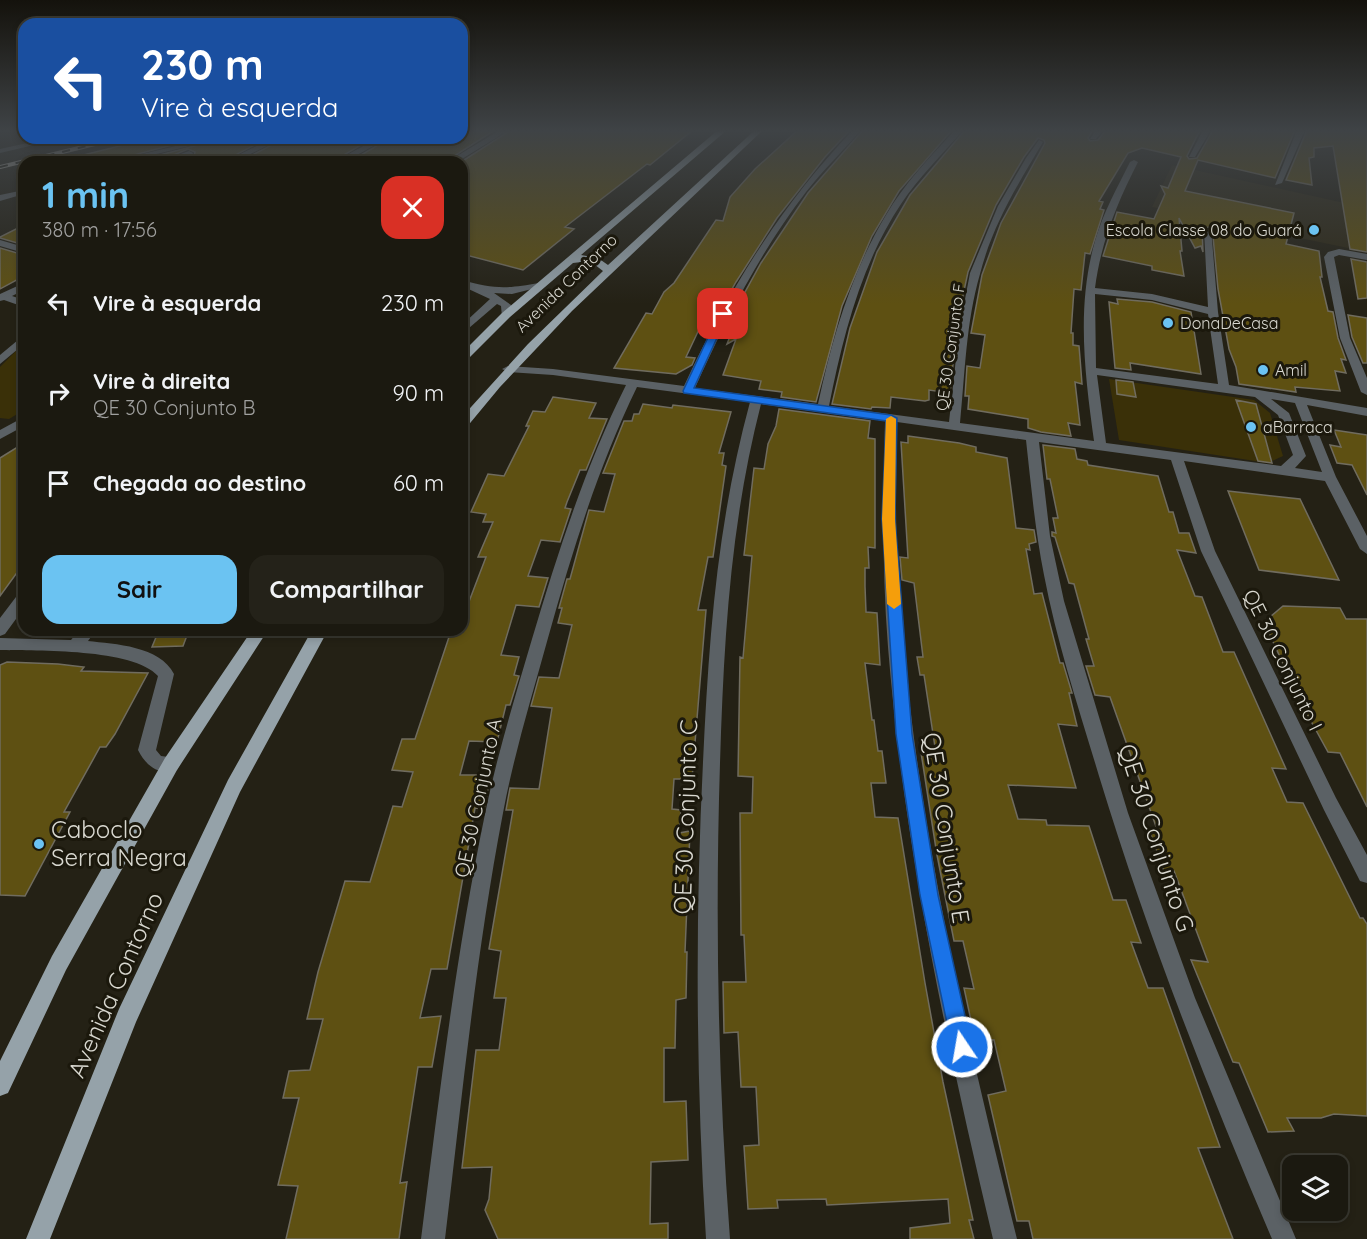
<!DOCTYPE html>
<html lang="pt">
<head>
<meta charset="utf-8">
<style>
  body { margin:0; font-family:Quicksand,sans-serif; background:#242219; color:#f1f3f6; height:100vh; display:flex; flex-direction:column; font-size:22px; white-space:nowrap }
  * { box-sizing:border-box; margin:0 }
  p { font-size:20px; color:#a0a09f }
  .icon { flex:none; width:33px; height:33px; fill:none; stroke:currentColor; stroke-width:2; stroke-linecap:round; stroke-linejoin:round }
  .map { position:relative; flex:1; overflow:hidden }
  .sheet { position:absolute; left:18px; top:156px; width:450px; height:480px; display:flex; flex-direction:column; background:#1b1910; border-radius:18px; box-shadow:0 3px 9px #0003,0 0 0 2px #393830 }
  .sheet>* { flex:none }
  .banner { position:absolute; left:18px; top:18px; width:450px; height:126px; border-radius:18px; box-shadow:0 3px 9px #0003,0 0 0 2px #393830; background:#1a4fa0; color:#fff; overflow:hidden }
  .fabs { position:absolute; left:1282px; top:1155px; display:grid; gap:12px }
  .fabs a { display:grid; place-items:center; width:66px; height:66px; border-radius:12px; background:#1b1910; box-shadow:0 3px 9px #0003,0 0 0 2px #393830; font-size:30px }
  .pin { position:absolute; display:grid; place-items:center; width:51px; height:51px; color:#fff; margin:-26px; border-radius:12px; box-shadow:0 3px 9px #0006 }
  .me { position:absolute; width:66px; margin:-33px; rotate:348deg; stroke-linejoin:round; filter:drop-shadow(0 0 4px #0008) }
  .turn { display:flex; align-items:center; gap:21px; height:126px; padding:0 24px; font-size:27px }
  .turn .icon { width:78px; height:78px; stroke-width:2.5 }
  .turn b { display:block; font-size:42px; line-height:51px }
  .round { display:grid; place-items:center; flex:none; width:63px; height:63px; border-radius:18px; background:#242219 }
  .head { display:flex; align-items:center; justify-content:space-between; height:102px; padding:0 24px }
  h1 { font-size:36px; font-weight:700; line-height:45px; color:#6bc3f2 }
  .cta { display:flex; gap:12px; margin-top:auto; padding:12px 24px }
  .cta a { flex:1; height:69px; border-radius:18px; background:#6bc3f2; color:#111; font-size:24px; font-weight:700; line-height:69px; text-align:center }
  .cta a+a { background:#242219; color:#f1f3f6 }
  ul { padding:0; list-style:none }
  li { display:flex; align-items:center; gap:18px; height:90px; padding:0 24px }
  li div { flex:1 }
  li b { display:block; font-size:22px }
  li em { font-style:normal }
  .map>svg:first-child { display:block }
</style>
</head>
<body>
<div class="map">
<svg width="1367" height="1239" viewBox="0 0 1367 1239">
  <rect width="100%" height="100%" fill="#242115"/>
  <path fill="#2e2917" d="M1172,165L1367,208V252L1152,207Z"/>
  <path fill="#3a3008" d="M24,343V410L9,419L0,418V367Z
    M1109,379L1254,400L1270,413L1283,456L1268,463L1119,440Z"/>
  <path fill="#5e5012" stroke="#706c5f" stroke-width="1.5" d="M462,130H495L445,162H349L390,138H462Z
    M511,130H693L650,165L647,164L565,227L574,229L523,270L462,254L461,162Z
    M798,130H850L825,157L777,218L736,282L713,323L703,321L686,357L695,358L692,365L676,374L614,368L646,313L652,314L664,292L674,283L716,220L723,221L730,197L755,169Z
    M863,130H952L899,191L872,236L842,306L816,402L781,397L782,392L759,389L761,381L723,375L736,339L727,344L734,326L727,325L761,263L808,193Z
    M965,130H1093L1088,138L1090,141L1098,140L1106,130H1200L1187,156L1189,159L1197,158L1213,130H1295L1275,178L1198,160L1185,191L1294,213L1286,244L1319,251L1322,277H1320L1328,311L1333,312L1338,338L1346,360L1341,359L1346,373L1335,371L1340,391L1295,387L1296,392L1239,384L1236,367L1229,349L1218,289L1212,226L1202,229L1203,252L1201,246L1195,248L1179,218L1182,251H1180L1184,276L1152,270V266L1103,256L1117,212L1154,219L1165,194L1161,186L1168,188L1181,157L1142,148L1128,153L1099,201L1103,202L1100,209L1104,210L1090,254L1085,253L1081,290L1074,289L1071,333H1073V345L1079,346L1080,358L1082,384L1075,382L1080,425L1068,423L1071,436L1041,432L1028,428V419L968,409L969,396H965L967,366L980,368L985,335L971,333L982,275L1001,223L1045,143L1044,140L1038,138L1024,157L996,205L968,272L952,347L949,364H953L950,393L929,390V400L925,401L891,397L890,408L872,407L871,409L832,404L850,328L877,252L910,195Z
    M1307,130H1367V252L1350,249L1333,146L1314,148V157L1309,158L1312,185L1286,180Z
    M152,138H199L107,162H80L79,156Z
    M225,138H268L222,162H177L194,156L195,152L188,149L157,162H133Z
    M285,138H373L332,162H239Z
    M24,225V245L0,238V237Z
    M0,248L24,255V276L0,289Z
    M1351,259L1367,262V298L1358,299Z
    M1117,299L1152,302L1191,312L1201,374L1130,363L1131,370L1115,368L1109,302L1118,304Z
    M1348,315L1367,318V363H1363L1352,337Z
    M1116,380L1133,382L1136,397L1117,394Z
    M553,397L596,403L589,418L607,419L586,470H580L567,502L565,508L571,509L560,542L541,540L528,576L548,578L539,607L516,605L501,655L519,657L514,675L519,676L510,705H506L497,742L469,741L460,775H489L486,788H488L484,809L475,808L447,969H431L420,1018L441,1016L432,1067H418L400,1183L407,1182L399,1239H286L298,1186L278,1185L299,1098H283L289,1071L310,1070L323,1019H307L318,972L345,881L370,882L393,806L402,807L413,772L392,770L402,739H415L449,637L452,630H462V620L486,557H478L493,522H483L486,514L471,512L488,474L504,476L529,426H526L533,411L545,412Z
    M1236,400L1256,404L1272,463L1258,461Z
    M643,404L672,408L673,405L731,412L719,453H724L722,465L726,466L713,557H708L698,610H706L692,779H674L672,809L681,810L679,833L690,831L685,952H687L686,998L676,1000L675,1048H664V1102L686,1101L688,1160L651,1162L650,1224L668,1223V1239H498L485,1210L489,1199L492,1167L462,1168L476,1050H499L506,998H494L501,951L489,949L513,810H506L510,788L539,789L552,708L531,706L539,677L559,678L572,625L558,623L562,608H559L567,579H570L589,510L604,512L615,474L603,473L624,421H632L634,414H639Z
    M779,409L870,421L868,438L875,439V548L868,547L869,568H865V586L866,612L877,613L880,665L865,663L872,720H874L878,751H882L886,783H871L875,817L898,818L925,983L943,1082L973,1220H969L974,1239H910V1228L950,1223L948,1199L827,1205L826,1199L777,1200L778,1208L748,1209L744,1146L759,1145L756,1087H741L738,1032L724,1033L723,982H746L744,935H741L740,813H752L753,777L738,776L740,657L743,658L752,556L744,555L754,468L764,469L768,444L776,426Z
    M1334,430L1367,435V495L1352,465L1337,463L1330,445L1341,447Z
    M908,436L959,443L976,447V452L1007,458L1016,528L1034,530L1036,542L1029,544L1030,550L1026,549L1034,594L1042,593L1060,663H1063L1072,693H1069L1077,726L1058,724L1076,788L1008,785L1018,819L1046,820L1047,825L1089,826L1113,900H1126L1141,943L1131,942L1148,988H1163L1220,1147L1198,1148L1233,1239H1033L1029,1221H1017L988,1095L1006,1091L994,1040L975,1039L964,988L974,989L963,941H954L937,855L920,746L935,747L924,675H920L917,657H923L914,583L902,580L900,557L908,558L901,442L908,443Z
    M24,443V563L0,596V458Z
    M1043,445L1075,449L1077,459L1087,461L1088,465L1158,476L1169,512H1173L1179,533H1189L1196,553L1177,550L1195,596L1202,597L1223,652H1234L1286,769L1272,768L1287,802L1303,803L1360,918H1363L1367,924V1116L1334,1114L1321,1118H1287L1294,1131L1268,1132L1239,1063L1233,1062L1191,960L1208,962L1174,871H1164L1150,832H1158L1110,697L1095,695L1086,666H1094L1086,639H1089L1074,584L1069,583L1055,537L1052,536V532L1056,533L1053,518H1058L1050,479H1047Z
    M1228,491L1300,499L1339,580L1259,570Z
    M1283,606L1340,608L1346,619H1367V807L1340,753L1328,752L1301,703L1264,622Z
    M159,630H189L183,646L152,647Z
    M7,662L58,664L84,667L81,671L148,673L115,734L106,747H100L64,812H70L25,896L0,895V665Z"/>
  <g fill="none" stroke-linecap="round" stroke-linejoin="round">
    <path fill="#5b6165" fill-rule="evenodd" d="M500,130H509L457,162H447Z
      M853,130H861C843,151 823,170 806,192C760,252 726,319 695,388L818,404C832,339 851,273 886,215C904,184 930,157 955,130H963C942,155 919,177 901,204C861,264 843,336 829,406L949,422L959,331L970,273L998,206L1026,158L1039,140L1043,142C1018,184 992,226 980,274C966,322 965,373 960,423L1094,441C1085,375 1076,307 1095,241C1103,213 1117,188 1130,162L1134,160L1138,162C1117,203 1101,242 1095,288L1152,294L1208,307L1204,230L1211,228L1218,312L1229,385L1367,408V416L1307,405L1336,477L1367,536V554L1360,549L1325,481L1184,461L1215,551L1336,798L1367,855V883L1360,881L1324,810L1201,551L1171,460L1039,442L1050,536L1064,601L1128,813L1195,998L1296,1239H1272C1207,1087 1147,934 1099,776C1079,709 1057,643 1044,575C1035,530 1031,485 1026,440L897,422C896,472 895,522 898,572C911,797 962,1021 1017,1239H993C947,1045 904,846 888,647C882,571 883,496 885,421L761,404C730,525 724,639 720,763C715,922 718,1080 730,1239H706C696,1080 695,921 703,762C709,636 717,524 750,402L637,387C598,467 572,552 548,638C532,696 514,754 503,813C476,954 462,1097 445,1239H421C439,1097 456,954 485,814C497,755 515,697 532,639C558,552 585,467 626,385L553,375L508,372L502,369L508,366L553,369L684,386C728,291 780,206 853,130ZM1095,294L1152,300L1208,314L1218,384L1096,368ZM1097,375L1255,397L1278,415L1293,455L1281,466L1106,443ZM1271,399L1295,403L1322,472L1295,468L1306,456L1289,413Z
      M1096,130H1104L1096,139H1090Z
      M1203,130H1211L1195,157H1189Z
      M1297,130H1305L1282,183L1275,185Z
      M50,138H64L0,153V149Z
      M209,138H223L123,162H109Z
      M273,138H283L234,162H224Z
      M378,138H388L344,162H334Z
      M189,151L193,153L192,155L170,162H159Z
      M24,190V194L0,201V195Z
      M0,240L24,247V253L0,246Z
      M1339,249L1367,254V260L1339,255L1334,257L1350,338L1367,378V395L1361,392L1340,338L1324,257L1328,252Z
      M462,280C494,289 506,289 539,283L544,286L512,294L494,293L511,305L510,317H502L501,306L497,304L462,334V325L490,299L462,286Z
      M24,283V290L12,296L24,300V307L4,300L0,301V294Z
      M24,335V344L0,364V355Z
      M24,417V426L0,439V430Z
      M24,591V608L5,634L0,636V618L19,593Z
      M79,630H96L88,641C115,644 160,646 174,674L156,750L161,756L177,758L180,764L177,770C159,776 146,766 138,750L158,676C133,648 37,651 0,650V638L71,640Z"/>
    <path fill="#95a2a9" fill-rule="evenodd" d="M718,130H727L581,255L598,258L608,265L755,130H763L572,311L500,387L466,428L462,429V417L528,344L603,271L590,261L573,263L510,317L466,361L462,362V353L502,313Z
      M252,630H268L177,770L66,970L8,1093L0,1096V1061L52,956L165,758Z
      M312,630H328L240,792L136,1022L50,1239H26L119,1009L228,780Z"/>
    <defs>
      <path id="rail" d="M0,167L120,138"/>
    </defs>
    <use href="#rail" stroke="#b4b2a9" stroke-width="4"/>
    <use href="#rail" stroke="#1b180c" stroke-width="2" stroke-dasharray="8" stroke-linecap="butt"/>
  </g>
  <linearGradient id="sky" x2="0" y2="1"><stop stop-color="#14120c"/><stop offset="0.43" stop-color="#3f4346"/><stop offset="1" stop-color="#3f4346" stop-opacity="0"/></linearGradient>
  <rect width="1367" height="304" fill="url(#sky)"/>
  <path fill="#1a73e8" stroke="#114b97" stroke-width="1.5" d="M723,311L728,314L694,388L891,415L897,418L895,519L912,734L938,895L972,1047L969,1054L962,1056L955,1054L952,1047L920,895L896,734L882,519L886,421L684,393L683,391L719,314Z"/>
  <path fill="#f59e0b" d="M891,416L896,419L895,519L901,604L894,609L887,604L882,519L886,419Z"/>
  <g fill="#6bc3f2" stroke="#1b180c" stroke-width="2">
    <circle cx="1314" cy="230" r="6"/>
    <circle cx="1168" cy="323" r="6"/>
    <circle cx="1263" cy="370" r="6"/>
    <circle cx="1251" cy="427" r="6"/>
    <circle cx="39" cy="844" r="6"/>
  </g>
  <g text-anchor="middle" stroke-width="6" stroke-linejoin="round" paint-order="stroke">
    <g font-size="16" fill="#d9d8d0" stroke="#1b180c" text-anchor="start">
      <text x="1302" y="236" text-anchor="end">Escola Classe 08 do Guará</text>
      <text x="1180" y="329">DonaDeCasa</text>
      <text x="1275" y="376">Amil</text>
      <text x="1263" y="433">aBarraca</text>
    </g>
    <g font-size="16" fill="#d9d8d0" stroke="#1b180c">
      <text transform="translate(566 283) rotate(-44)" y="6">Avenida Contorno</text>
      <text transform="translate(950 347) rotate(-82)" y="6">QE 30 Conjunto F</text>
    </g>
    <g font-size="20" fill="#d9d8d0" stroke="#1b180c">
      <text transform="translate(1283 660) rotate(64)" y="7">QE 30 Conjunto I</text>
      <text transform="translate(478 798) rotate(-78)" y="7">QE 30 Conjunto A</text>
    </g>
    <g font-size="24" fill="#d9d8d0" stroke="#1b180c">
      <text transform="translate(686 817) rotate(-88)" y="8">QE 30 Conjunto C</text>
      <text transform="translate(946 828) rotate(81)" y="8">QE 30 Conjunto E</text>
      <text transform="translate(1156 838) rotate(72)" y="8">QE 30 Conjunto G</text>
      <text transform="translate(116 985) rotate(-66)" y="8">Avenida Contorno</text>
    </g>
    <g font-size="24" fill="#d9d8d0" stroke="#1b180c" text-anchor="start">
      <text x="51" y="838">Caboclo<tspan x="51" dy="28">Serra Negra</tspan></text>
    </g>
  </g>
</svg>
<div class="fabs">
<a><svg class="icon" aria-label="layers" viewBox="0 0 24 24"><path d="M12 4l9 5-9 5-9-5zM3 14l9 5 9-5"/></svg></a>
</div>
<div class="pin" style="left:723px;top:314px;background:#d93025"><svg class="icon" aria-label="arrive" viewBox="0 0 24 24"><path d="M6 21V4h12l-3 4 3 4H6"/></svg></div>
<svg class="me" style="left:962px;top:1047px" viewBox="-20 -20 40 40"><circle r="17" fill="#1a73e8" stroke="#fff" stroke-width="3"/><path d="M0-11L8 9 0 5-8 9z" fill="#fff"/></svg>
<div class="banner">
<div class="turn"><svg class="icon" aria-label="left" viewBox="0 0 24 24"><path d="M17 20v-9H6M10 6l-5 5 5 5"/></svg><div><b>230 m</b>Vire à esquerda</div></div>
</div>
<section class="sheet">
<div class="head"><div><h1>1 min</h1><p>380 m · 17:56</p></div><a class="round" style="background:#d93025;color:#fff"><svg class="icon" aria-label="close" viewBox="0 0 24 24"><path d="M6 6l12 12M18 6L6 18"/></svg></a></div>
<ul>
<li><svg class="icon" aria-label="left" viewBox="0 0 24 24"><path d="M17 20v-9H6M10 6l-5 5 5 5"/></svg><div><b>Vire à esquerda</b></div><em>230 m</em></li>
<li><svg class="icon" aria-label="right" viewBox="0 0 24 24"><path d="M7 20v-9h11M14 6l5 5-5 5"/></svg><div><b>Vire à direita</b><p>QE 30 Conjunto B</p></div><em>90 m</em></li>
<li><svg class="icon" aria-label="arrive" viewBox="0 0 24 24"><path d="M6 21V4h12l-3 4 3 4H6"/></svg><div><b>Chegada ao destino</b></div><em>60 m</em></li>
</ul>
<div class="cta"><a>Sair</a><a>Compartilhar</a></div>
</section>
</div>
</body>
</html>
